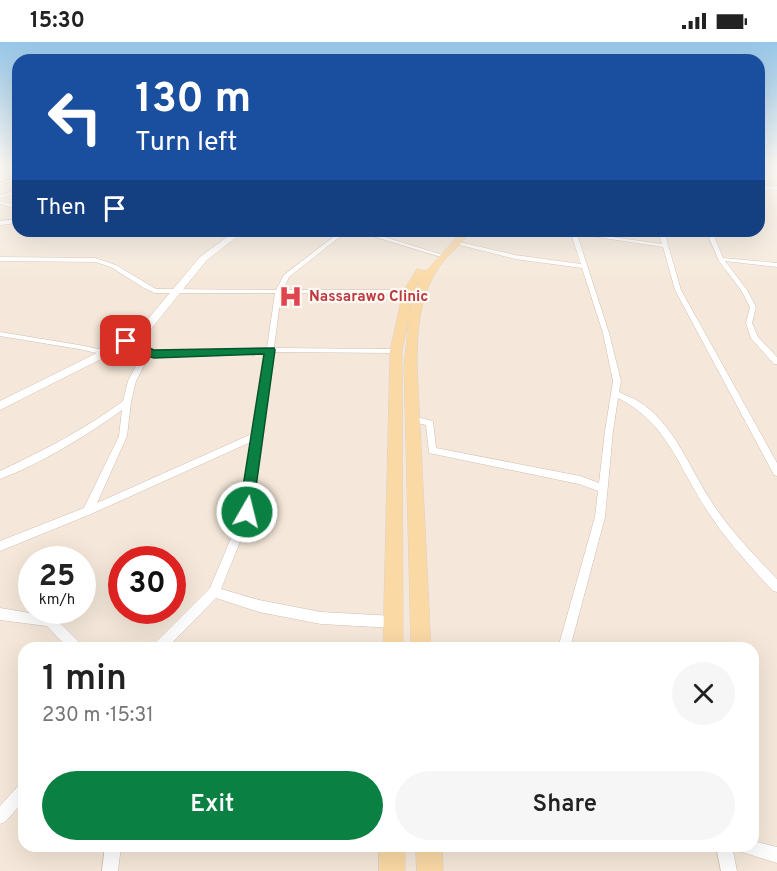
<!DOCTYPE html>
<html lang="en">
<head>
<meta charset="utf-8">
<style>
  body { margin:0; font-family:Overpass,sans-serif; background:#f6f6f6; color:#222; height:100vh; display:flex; flex-direction:column; font-size:22px; white-space:nowrap }
  * { box-sizing:border-box; margin:0 }
  p { font-size:20px; color:#767676 }
  .icon { flex:none; width:33px; height:33px; fill:none; stroke:currentColor; stroke-width:2; stroke-linecap:round; stroke-linejoin:round }
  .map { position:relative; flex:1; overflow:hidden }
  .details { position:absolute; left:18px; top:600px; width:741px; height:210px; display:flex; flex-direction:column; background:#fff; border-radius:18px; box-shadow:0 6px 24px #0002 }
  .details>* { flex:none }
  .hud { position:absolute; left:12px; top:12px; width:753px; height:183px; border-radius:18px; box-shadow:0 6px 24px #0002; background:#1a4fa0; color:#fff; overflow:hidden }
  .speed { position:absolute; left:18px; top:504px; display:flex; gap:12px; font-size:30px; font-weight:700; text-align:center }
  .speed>* { display:grid; place-content:center; width:78px; height:78px; border-radius:50%; background:#fff; box-shadow:0 6px 24px #0002; line-height:1 }
  .speed small { font-size:15px; font-weight:400 }
  .speed .limit { border:9px solid #d22; background:#fff; color:#111 }
  .pin { position:absolute; display:grid; place-items:center; width:51px; height:51px; color:#fff; margin:-26px; border-radius:12px; box-shadow:0 3px 9px #0006 }
  .me { position:absolute; width:66px; margin:-33px; rotate:8deg; stroke-linejoin:round; filter:drop-shadow(0 0 4px #0008) }
  .turn { display:flex; align-items:center; gap:21px; height:126px; padding:0 24px; font-size:27px }
  .turn .icon { width:78px; height:78px; stroke-width:2.5 }
  .turn b { display:block; font-size:42px; line-height:51px }
  .then { display:flex; align-items:center; height:57px; padding:0 24px; background:#0003; gap:12px; font-size:22px }
  .round { display:grid; place-items:center; flex:none; width:63px; height:63px; border-radius:32px; background:#f6f6f6 }
  .summary { display:flex; align-items:center; justify-content:space-between; height:102px; padding:0 24px }
  h1 { font-size:36px; font-weight:600; line-height:45px }
  .button { display:flex; gap:12px; margin-top:auto; padding:12px 24px }
  .button a { flex:1; height:69px; border-radius:36px; background:#0b8043; color:#fff; font-size:24px; font-weight:600; line-height:69px; text-align:center }
  .button a+a { background:#f6f6f6; color:#222 }
  .status { display:flex; justify-content:space-between; align-items:center; height:42px; padding:0 30px; background:#fff; direction:ltr }
  .status svg { height:16px; fill:currentColor }
  .map>svg:first-child { display:block }
</style>
</head>
<body>
<div class="status"><b>15:30</b><svg viewBox="0 0 49 12"><path d="M0 12V9h3v3zM5 12V6h3v6zM10 12V3h3v9zM15 12V0h3v12zM26 1h20v11H26zM47 4h2v5h-2z"/></svg></div>
<div class="map">
<svg width="777" height="829" viewBox="0 0 777 829">
  <rect width="100%" height="100%" fill="#fdf6ec"/>
  <path fill="#f5e8da" fill-rule="evenodd" d="M0,124H18V189H759V124H777V829H0ZM32,518H82V568H32ZM122,518H172V568H122ZM24,606H753V804H24Z"/>
  <g fill="none" stroke-linecap="round" stroke-linejoin="round">
    <defs>
      <path id="minor" d="M18,135V137L0,143V141Z
        M18,148V151L0,156V153Z
        M0,159L18,164V167L0,162Z
        M18,177V181L0,183V179Z
        M341,189H347L289,235L283,248H408L411,250L408,252L281,251L274,306L396,307L400,309L396,311L273,310L252,470L221,547L259,558L321,570L394,574L398,576L400,580L398,584L394,586L321,582L259,570L216,556L167,606H152L154,602L210,546L242,470L253,399L91,472L0,509V499L84,466L119,394L122,368C88,393 40,422 0,437V429C43,409 85,387 123,359L128,339L137,322L139,311L123,301V297H129L145,308L154,310L267,306L275,251H155L144,246L111,225L95,220L0,219V215L95,216L116,223L156,247L276,248L284,233ZM266,310L254,391L97,461L127,394L131,360L136,339L145,322L146,313L154,314Z
        M356,189H365L446,214L441,215Z
        M570,189L662,202L658,189H664L681,248L777,421V434L774,433L675,248L663,205L577,192L609,291L621,339L619,350C627,354 636,357 644,363C675,386 689,424 709,456C728,486 753,512 777,537V550L773,549C750,524 727,499 708,470C680,428 667,380 618,356L613,389L605,475L570,606H558L595,475L598,449L579,442L429,411L426,383L410,379L409,377L413,374L433,379L436,406L580,434L599,441L605,389L613,339L603,291L582,226L515,217L452,201L455,199L515,213L581,222Z
        M706,189H712L723,216L777,221V225L725,219L747,248L756,265L752,281L758,295L777,315V322H774L751,296L746,281L750,265L741,248L719,219Z
        M0,290L79,303L108,309L109,311L105,313L79,307L0,294Z
        M0,566L54,575L81,602L83,606H68L47,584L0,578Z
        M24,741V759L5,780L0,782V764L19,743Z
        M753,799L777,805V821L739,809L736,804H753Z
        M105,804H121L118,829H102Z
        M716,804H732L737,829H721Z"/>
      <path id="secondary" d="M759,143L777,144V148L759,147Z
        M235,189H244L206,219L151,287L109,313L0,368V359L101,309L143,283L200,215Z"/>
      <path id="primary" d="M463,189H472C463,200 452,209 443,220C419,249 417,288 417,324L431,606H411L404,324L409,275L402,309L403,606H383L390,309L403,250L417,227L426,229ZM420,238L409,270L413,250Z
        M379,804H405V829H379Z
        M416,804H442L443,829H417Z"/>
    </defs>
    <use href="#minor" stroke="#d1beb0" stroke-width="1"/>
    <use href="#secondary" stroke="#d6c0b0" stroke-width="1"/>
    <use href="#primary" stroke="#dad1cd" stroke-width="1"/>
    <use href="#minor" fill="#fff" fill-rule="evenodd"/>
    <use href="#secondary" fill="#fff" fill-rule="evenodd"/>
    <use href="#primary" fill="#fbd9a5" fill-rule="evenodd"/>
  </g>
  <linearGradient id="sky" x2="0" y2="1"><stop stop-color="#97c7e8"/><stop offset="0.52" stop-color="#fefbf6"/><stop offset="1" stop-color="#fefbf6" stop-opacity="0"/></linearGradient>
  <rect width="777" height="240" fill="url(#sky)"/>
  <path fill="#0b8043" stroke="#07532c" stroke-width="1.5" d="M126,296L154,308L274,306L275,308L252,474L247,476L241,474L239,470L264,312L154,316L139,312L122,301L121,299Z"/>
  <defs>
    <symbol id="hospital-bare" viewBox="-9 -9 18 18"><path d="M-5-5h3v3.5h4V-5h3V5h-3V1.5h-4V5h-3Z" fill="#e0444e" stroke="#fffaf3" stroke-width="2.5" paint-order="stroke"/></symbol>
  </defs>
  <g fill-rule="evenodd">
    <use href="#hospital-bare" x="274" y="238" width="33" height="33"/>
  </g>
  <g text-anchor="middle" stroke-width="4.5" stroke-linejoin="round" paint-order="stroke">
    <g font-size="15" font-weight="bold" fill="#be3a42" stroke="#fffaf3" text-anchor="start">
      <text x="309" y="259">Nassarawo Clinic</text>
    </g>
  </g>
</svg>
<div class="speed"><div>25<small>km/h</small></div><div class="limit">30</div></div>
<div class="pin" style="left:126px;top:299px;background:#d93025"><svg class="icon" aria-label="arrive" viewBox="0 0 24 24"><path d="M6 21V4h12l-3 4 3 4H6"/></svg></div>
<svg class="me" style="left:247px;top:470px" viewBox="-20 -20 40 40"><circle r="17" fill="#0b8043" stroke="#fff" stroke-width="3"/><path d="M0-11L8 9 0 5-8 9z" fill="#fff"/></svg>
<div class="hud">
<div class="turn"><svg class="icon" aria-label="left" viewBox="0 0 24 24"><path d="M17 20v-9H6M10 6l-5 5 5 5"/></svg><div><b>130 m</b>Turn left</div></div>
<div class="then">Then<svg class="icon" aria-label="arrive" viewBox="0 0 24 24"><path d="M6 21V4h12l-3 4 3 4H6"/></svg></div>
</div>
<section class="details">
<div class="summary"><div><h1>1 min</h1><p>230 m · 15:31</p></div><a class="round"><svg class="icon" aria-label="close" viewBox="0 0 24 24"><path d="M6 6l12 12M18 6L6 18"/></svg></a></div>
<div class="button"><a>Exit</a><a>Share</a></div>
</section>
</div>
</body>
</html>
